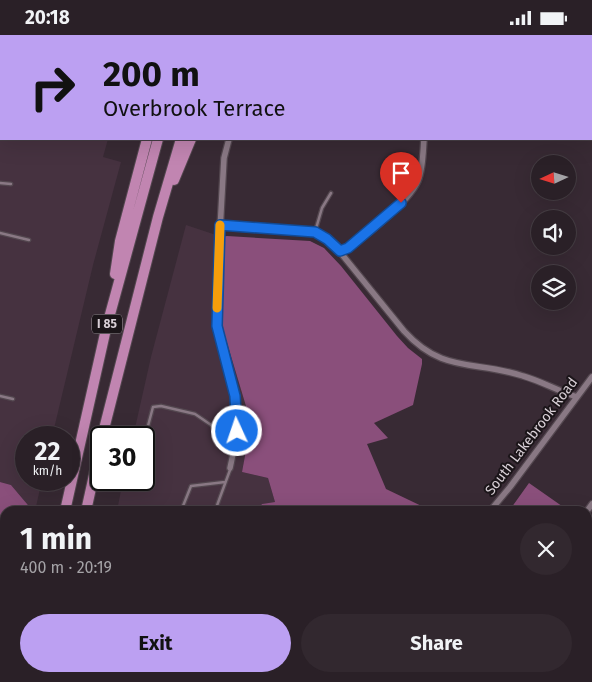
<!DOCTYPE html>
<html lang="en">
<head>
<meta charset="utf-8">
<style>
  body { margin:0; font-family:"Fira Sans",sans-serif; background:#32282f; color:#f1f3f6; height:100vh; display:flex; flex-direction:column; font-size:19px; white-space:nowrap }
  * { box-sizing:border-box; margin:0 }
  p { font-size:16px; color:#a5a3a7 }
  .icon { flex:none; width:28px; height:28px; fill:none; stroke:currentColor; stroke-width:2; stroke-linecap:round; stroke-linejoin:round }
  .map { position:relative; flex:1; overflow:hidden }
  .sheet { position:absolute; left:0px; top:471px; width:592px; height:176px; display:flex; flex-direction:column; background:#2a2027; border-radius:15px 15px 0 0; box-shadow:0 5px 20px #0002,0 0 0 1px #463e44 }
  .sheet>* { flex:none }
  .guide { position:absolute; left:0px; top:0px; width:592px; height:105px; box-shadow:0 5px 20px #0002,0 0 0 1px #463e44; background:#bca0f2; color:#111; overflow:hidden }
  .needle { width:32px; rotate:266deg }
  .controls { position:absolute; left:531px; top:120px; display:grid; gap:10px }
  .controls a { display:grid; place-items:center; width:45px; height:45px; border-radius:50%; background:#2a2027; box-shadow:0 5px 20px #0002,0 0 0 1px #463e44; font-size:25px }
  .speed { position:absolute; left:15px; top:391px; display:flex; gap:10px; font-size:25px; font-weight:700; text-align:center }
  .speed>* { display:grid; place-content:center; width:65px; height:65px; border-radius:50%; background:#2a2027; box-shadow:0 5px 20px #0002,0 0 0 1px #463e44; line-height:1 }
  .speed small { font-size:12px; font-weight:400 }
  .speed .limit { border:2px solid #111; border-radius:8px; background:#fff; color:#111 }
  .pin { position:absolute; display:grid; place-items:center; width:42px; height:42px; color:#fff; margin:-51px -21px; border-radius:50% 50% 50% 0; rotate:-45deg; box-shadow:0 0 5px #0007 }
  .pin .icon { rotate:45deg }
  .me { position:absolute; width:55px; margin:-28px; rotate:357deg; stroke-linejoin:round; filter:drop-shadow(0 0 4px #0008) }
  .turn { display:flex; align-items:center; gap:18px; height:105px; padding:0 20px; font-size:22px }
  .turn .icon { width:65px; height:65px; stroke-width:2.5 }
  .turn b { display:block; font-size:35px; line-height:42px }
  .round { display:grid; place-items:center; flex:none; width:52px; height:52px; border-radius:26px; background:#32282f }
  .overview { display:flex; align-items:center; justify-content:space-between; height:85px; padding:0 20px }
  h1 { font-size:30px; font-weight:700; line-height:38px }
  .action { display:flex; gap:10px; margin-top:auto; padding:10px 20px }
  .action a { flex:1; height:58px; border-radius:30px; background:#bca0f2; color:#111; font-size:20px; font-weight:700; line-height:58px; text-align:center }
  .action a+a { background:#32282f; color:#f1f3f6 }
  .status { display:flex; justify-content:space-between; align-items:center; height:35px; padding:0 25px; background:#2a2027; direction:ltr }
  .status svg { height:14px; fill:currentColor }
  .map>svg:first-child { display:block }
</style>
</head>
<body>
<div class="status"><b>20:18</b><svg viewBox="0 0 49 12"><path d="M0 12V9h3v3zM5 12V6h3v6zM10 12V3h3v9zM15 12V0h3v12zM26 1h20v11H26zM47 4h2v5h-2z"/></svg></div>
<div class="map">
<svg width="592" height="647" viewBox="0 0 592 647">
  <rect width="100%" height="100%" fill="#382a34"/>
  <path fill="#463240" d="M0,0H128L1,1V104H108L103,122L121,127L93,230L52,402H26V445H42L35,476H33L11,450L0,447Z
    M186,190L222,202L219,281L251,388L242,437L268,443L275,467L262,469L257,476H117L123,445H144V402H133L151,322Z"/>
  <path fill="#8a4f7b" d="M227,201L310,206L324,213L341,231L397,301L408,313L422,324V329L413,370L374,388L388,403L367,409L386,454L432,476H257L262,469L275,467L268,443L242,437L251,388L219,281L222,202Z
    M0,447L11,450L33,476H5V630L3,647H0Z
    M529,448L569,476H509Z
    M588,564L592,567V647H83L84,642H588Z"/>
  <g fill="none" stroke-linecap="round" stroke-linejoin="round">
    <path stroke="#633e5c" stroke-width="2" d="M0,523L5,530
      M97,642L98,647"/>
    <defs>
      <path id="lane" d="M30,0L34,1
        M6,1V0
        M1,28V25
        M0,148L11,149
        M315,197L322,173L331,158
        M0,198L29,205
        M0,361L13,364
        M144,406L153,372L161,371L195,379L217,394L236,396
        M181,476L191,451L225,447
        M215,476L230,435"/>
      <path id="street" d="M383,1L386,0
        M435,1V0
        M229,104L224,123L218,231L217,291L235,361L237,382L236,405L230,433
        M220,190L319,198L327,203L340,217L404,296C443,339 474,325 523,341C541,346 558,356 577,362
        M340,217C360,208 409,166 418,146C423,134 423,117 424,104
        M490,476L510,452L592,342
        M587,476L592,469"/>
      <path id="highway" d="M166,1V0
        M189,1L190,0
        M212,1V0
        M238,1L239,0
        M174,145L191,104
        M115,239L120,206L147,104
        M102,402L158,182L181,104
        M65,476L106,294L158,104
        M86,476L101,408
        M31,647L32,642
        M53,647L54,642"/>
    </defs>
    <use href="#lane" stroke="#53474f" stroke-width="5"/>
    <use href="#street" stroke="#53474f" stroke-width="8"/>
    <use href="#highway" stroke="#53474f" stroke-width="12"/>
    <use href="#lane" stroke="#897884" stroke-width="2.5"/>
    <use href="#street" stroke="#897884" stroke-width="5.5"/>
    <use href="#highway" stroke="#c185b1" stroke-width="10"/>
  </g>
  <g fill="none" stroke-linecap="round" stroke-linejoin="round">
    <defs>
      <path id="route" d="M237,396L235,361L217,291L220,190L315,197L327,204L340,216L348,213L401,168"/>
    </defs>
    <use href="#route" stroke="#114b97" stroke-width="12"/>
    <use href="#route" stroke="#1a73e8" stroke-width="9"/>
    <path stroke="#f59e0b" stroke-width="9" d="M217,273L220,190"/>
  </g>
  <g text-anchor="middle" stroke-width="4" stroke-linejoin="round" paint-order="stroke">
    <rect fill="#1b1519" stroke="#9f979d" stroke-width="1" x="92" y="279.5" width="30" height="19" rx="4"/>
    <g font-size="12" font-weight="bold" fill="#d8cfd6">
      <text x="107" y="293">I 85</text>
    </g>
    <g font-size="14" fill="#d8cfd6" stroke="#1b1519">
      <text transform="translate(531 401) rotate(-53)" y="5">South Lakebrook Road</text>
    </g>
  </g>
</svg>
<div class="controls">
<a><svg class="needle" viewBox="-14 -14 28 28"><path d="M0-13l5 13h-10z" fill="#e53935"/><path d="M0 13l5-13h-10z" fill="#a5a3a7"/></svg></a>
<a><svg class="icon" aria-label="sound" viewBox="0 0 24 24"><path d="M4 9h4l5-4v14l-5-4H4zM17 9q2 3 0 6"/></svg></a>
<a><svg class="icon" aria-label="layers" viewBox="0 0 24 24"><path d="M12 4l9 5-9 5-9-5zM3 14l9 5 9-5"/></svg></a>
</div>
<div class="speed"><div>22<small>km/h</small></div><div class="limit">30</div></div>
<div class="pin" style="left:401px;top:168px;background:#d93025"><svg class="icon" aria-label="arrive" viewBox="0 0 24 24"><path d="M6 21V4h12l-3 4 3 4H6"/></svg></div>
<svg class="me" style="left:237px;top:396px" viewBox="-20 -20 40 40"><circle r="17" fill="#1a73e8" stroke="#fff" stroke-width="3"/><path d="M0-11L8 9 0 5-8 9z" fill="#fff"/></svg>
<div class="guide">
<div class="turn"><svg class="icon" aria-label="right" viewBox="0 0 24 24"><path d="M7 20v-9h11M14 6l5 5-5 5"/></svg><div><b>200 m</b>Overbrook Terrace</div></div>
</div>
<section class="sheet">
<div class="overview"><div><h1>1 min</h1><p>400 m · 20:19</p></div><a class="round"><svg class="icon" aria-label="close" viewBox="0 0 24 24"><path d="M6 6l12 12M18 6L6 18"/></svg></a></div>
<div class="action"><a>Exit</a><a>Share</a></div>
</section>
</div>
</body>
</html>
